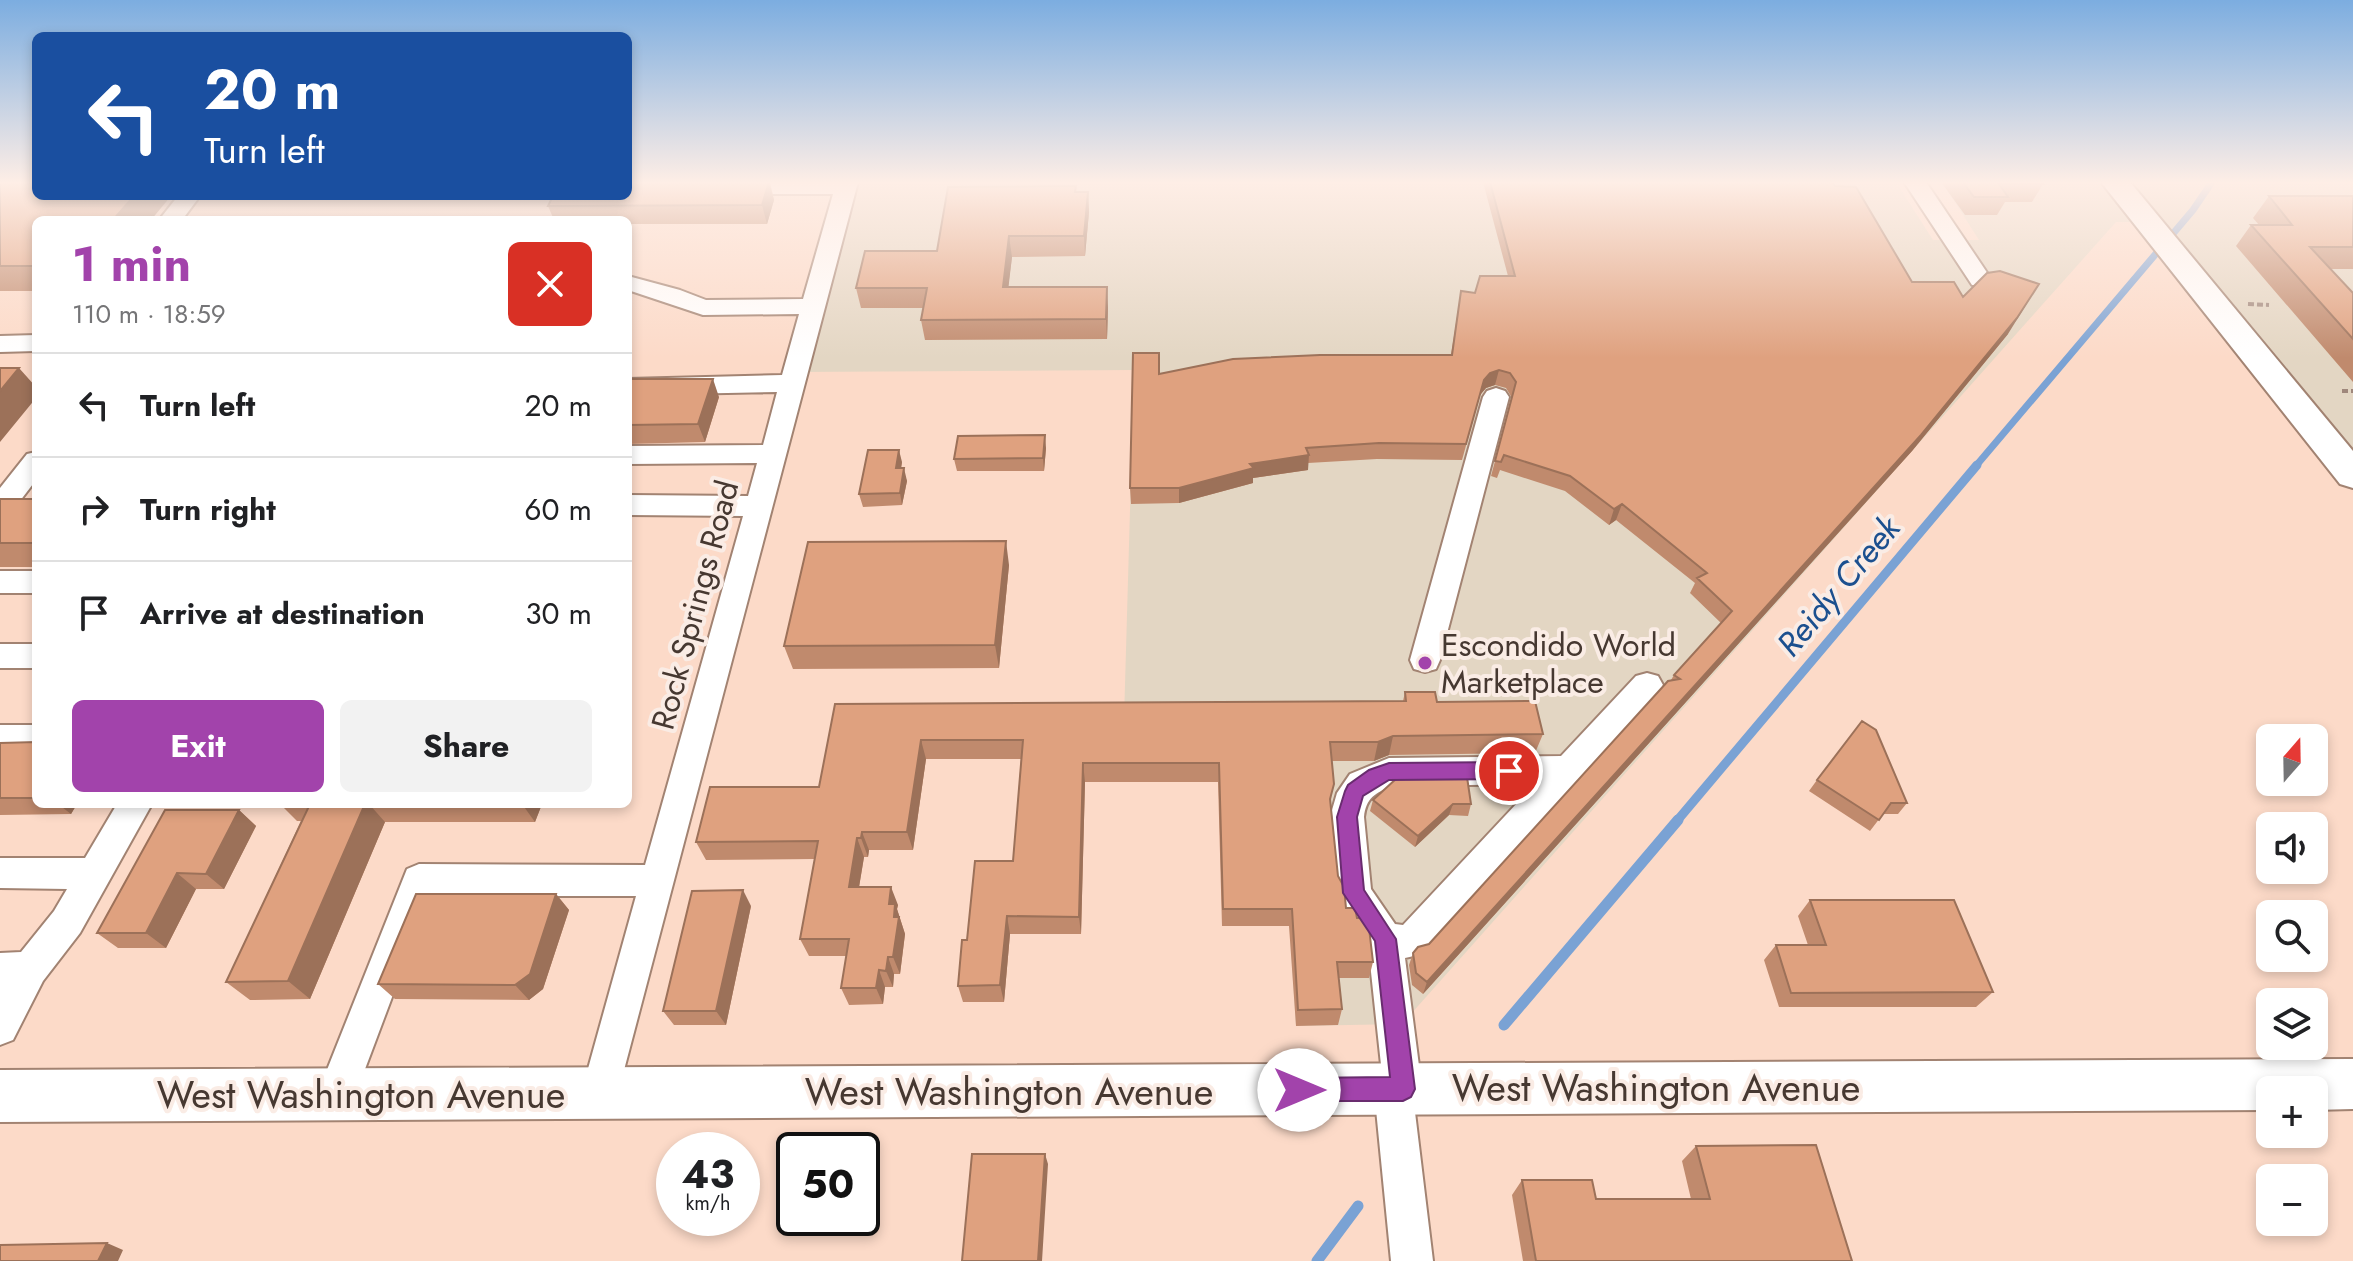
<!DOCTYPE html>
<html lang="en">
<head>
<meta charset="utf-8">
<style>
  body { margin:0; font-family:Jost,sans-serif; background:#f2f2f2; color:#202124; height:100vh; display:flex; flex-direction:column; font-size:30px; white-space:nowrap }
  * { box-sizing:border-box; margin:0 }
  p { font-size:26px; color:#757577 }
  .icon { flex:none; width:44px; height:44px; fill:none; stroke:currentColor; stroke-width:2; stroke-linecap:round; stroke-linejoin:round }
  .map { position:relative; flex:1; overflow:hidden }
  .drawer { position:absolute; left:32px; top:216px; width:600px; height:592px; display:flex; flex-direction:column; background:#fff; border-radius:12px; box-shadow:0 4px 12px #0003 }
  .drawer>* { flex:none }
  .banner { position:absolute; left:32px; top:32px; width:600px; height:168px; border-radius:12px; box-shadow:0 4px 12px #0003; background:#1a4fa0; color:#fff; overflow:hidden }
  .needle { width:52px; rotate:20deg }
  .controls { position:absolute; left:2256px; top:724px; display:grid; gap:16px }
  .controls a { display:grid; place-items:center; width:72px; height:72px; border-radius:12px; background:#fff; box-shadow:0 4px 12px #0003; font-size:40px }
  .speed { position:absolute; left:656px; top:1132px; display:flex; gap:16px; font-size:40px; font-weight:700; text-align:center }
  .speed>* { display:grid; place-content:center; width:104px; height:104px; border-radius:50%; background:#fff; box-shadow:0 4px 12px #0003; line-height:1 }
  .speed small { font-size:20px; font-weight:400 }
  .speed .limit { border:4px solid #111; border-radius:12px; background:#fff; color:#111 }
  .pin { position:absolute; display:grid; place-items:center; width:68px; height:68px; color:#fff; margin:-34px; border:4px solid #fff; border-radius:50%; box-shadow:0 2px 8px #0007 }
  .me { position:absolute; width:88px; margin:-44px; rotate:90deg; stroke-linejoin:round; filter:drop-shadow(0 0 6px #0008) }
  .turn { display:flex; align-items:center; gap:28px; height:168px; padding:0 40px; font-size:36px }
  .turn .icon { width:104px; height:104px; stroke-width:2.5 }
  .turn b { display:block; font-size:56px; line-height:68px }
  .round { display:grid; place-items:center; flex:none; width:84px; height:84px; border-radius:12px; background:#f2f2f2 }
  .head { display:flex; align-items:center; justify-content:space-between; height:136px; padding:0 40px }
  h1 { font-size:48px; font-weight:700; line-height:60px; color:#a243ab }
  .cta { display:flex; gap:16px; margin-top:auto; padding:16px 40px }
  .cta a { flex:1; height:92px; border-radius:12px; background:#a243ab; color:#fff; font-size:32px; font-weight:700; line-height:92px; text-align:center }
  .cta a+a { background:#f2f2f2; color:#202124 }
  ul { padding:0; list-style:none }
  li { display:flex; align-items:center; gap:24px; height:104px; padding:0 40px; border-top:2px solid #e0e0e0 }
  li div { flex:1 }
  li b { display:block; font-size:30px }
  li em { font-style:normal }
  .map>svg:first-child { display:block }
</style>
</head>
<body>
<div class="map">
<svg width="2353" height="1261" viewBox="0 0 2353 1261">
  <rect width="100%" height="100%" fill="#fcdac8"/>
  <path fill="#e3d6c3" d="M847,182H1896L1933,240H1979L1942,182H2353V475L2147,222H2116L1402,1024L1296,1026L1276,720H1124L1134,370L795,372Z"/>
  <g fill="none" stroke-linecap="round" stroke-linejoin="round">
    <path stroke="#7aa2d4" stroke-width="7" d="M1975,467L2193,210L2212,182"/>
    <path stroke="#7aa2d4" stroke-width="9" d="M1676,822L1977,465"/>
    <path stroke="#7aa2d4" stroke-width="11" d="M1504,1025L1678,820
      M1317,1261L1358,1206"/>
    <defs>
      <path id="minor" d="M723,182H858L614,1108L600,1113L586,1108L581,1094L636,896H430L350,1109L336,1114L322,1109L317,1095L407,869L419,864L645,865L743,516L628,515V495L748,496L757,463L628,464V446L763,445L777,392L628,395V379L782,375L799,314L703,315L628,290V276L680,290L706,300L803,299L833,194H731L720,187Z
        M1904,182H1926L1992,280L1988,285H1972Z
        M178,196H200L182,220H159Z
        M36,335V351L0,352V336Z
        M1496,388L1505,391L1509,397L1440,660L1436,669L1425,672L1414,669L1410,660L1483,397L1487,391Z
        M36,452V480L10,514L0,517V488L27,454Z
        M0,571H36V593H0Z
        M0,644H36V668H0Z
        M1647,673L1658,676L1663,685L1658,694L1423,954L1405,958L1422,1089L1414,1104L1433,1261H1391L1374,1089L1382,1074L1368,944L1337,893L1330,817L1337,793L1350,774L1389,758L1561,756L1636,676ZM1535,784L1403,925L1395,924L1371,889L1364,817C1366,798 1375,793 1392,786Z
        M0,725H36V751H0Z
        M117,804H152L80,933L43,981L13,1040L0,1045V953L21,952L54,911L67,889L0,888V858H85Z"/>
      <path id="major" d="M2101,182H2130L2353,451V488L2340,484Z
        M2353,1059V1109L2314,1110V1090H2270V1110L0,1122V1070Z"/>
    </defs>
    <use href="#minor" stroke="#a28372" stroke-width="4"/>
    <use href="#major" stroke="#a28372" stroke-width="4"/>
    <path stroke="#9f877b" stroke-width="4" stroke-dasharray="6 3" stroke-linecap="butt" d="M2248,304L2269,305
      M2342,391H2353"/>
    <use href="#minor" fill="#fff" fill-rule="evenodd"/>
    <use href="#major" fill="#fff" fill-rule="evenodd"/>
  </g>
  <path fill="#c08a6d" d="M0,182L36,220V291H0Z
    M770,182L774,200L767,224H628V220H554L548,206Z
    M1483,182H1832L1912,282L1963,297L2008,334L1912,451L1423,994L1412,985L1409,965L1413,953L1429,944L1671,680L1674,675L1721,623L1690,593L1695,583L1616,520L1609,525L1565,491L1500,470L1497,478L1491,476L1512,398L1506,388L1495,385L1486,388L1480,395L1462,460L1377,459L1308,463V470L1253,478V483L1179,503L1131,504L1130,488L1451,355L1461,291L1475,293L1508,276Z
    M1941,182H2041L2043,184L2032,202H2005L1997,215H1965Z
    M1076,186V192H1088L1089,212L1085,256L1012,257L1008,287L1108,307L1107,339L925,340L921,320L923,308H861L856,288Z
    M2269,196H2353V269H2330L2353,293V382L2236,246L2251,225H2259L2253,218Z
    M628,379L719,397L705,442L628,444Z
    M1046,448L1044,471H957L954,459Z
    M902,462L901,468L907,481L902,505L863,507L859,494Z
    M0,499H36V567H0Z
    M1009,565L999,668L793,669L784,646Z
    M1405,692L1543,734L1535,753L1389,755L1374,761H1332L1331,804L1338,876L1346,908L1357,918L1373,962L1369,978H1339L1342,1009L1338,1025L1296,1026L1289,926H1222L1218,782H1085L1081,934H1010L1004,1002H963L958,986L967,940L1013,861L1021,759H926L913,850H869L868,857H864L859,887L898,905L897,909L905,934L900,974H894L893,987H885L883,1004L849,1005L841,988L846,956H809L800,939L815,859L706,860L696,842L819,787L835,704L1403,701Z
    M36,742V804H77L71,814L0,815V743Z
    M1817,780L1907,803L1898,814H1883L1870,831L1809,791Z
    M1373,800L1471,804L1468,816L1449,815L1415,847L1370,811Z
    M280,804H542L535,822H385L310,999L250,1000L226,982L301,821H297Z
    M239,810L256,826L224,889H196L166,948H118L97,933Z
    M556,894L569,910L543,989L529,1000L395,999L378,984Z
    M1810,900L1993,992L1976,1007H1779L1764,960L1776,945H1808L1798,916Z
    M751,906L726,1025H674L663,1011Z
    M1696,1146L1852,1261H1523L1512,1195L1522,1180L1596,1199H1691L1682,1161Z"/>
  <path fill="#9c7159" d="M769,182L774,200L767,224L762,205Z
    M1088,192L1089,212L1085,256L1084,236Z
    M134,196H171L151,220H113Z
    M1009,236L1012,257L1006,308L1003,287Z
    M2039,284L2008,334L1912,451L1423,994L1427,982Z
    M1107,287L1108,307L1107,339L1106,319Z
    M19,368L36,387V398L0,442V391Z
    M1499,370L1495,385L1486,388L1480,395L1462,460L1484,380L1490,373Z
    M713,379L719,397L705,442L698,424Z
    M1045,435L1046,448L1044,471L1043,458Z
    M899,450L902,462L899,481L896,468Z
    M1309,455L1308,470L1253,478V483L1179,503V488L1250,464Z
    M904,468L907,481L902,505L900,493Z
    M1622,504L1616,520L1609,525L1614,509Z
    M1006,541L1009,565L999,668L995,645Z
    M1393,736L1389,755L1374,761L1378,742Z
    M921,740L926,759L913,850L907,832Z
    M1083,763L1085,782L1081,934L1079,917Z
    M58,804H77L71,814Z
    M365,804H369L385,822L310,999L288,981Z
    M522,804H542L535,822Z
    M1453,804L1449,815L1415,847L1418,836Z
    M239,810L256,826L224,889L206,874Z
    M862,832L869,850L868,857L861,838Z
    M857,838L864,857L856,905L849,887Z
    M177,873L196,889L166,948L146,933Z
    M891,887L898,905L897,909L905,934L900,974L893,957L889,904Z
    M743,890L751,906L726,1025L716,1011Z
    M556,894L569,910L543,989L529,1000L515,985Z
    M1007,916L1010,934L1004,1002L1000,985Z
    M888,957L894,974L893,987L886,971Z
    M879,970L885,987L883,1004L876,988Z
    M1045,1154L1048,1164L1042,1261H1038Z
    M107,1243L123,1250L118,1261H98Z"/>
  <path fill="#dfa17f" stroke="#9c7159" stroke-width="2" d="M0,182H36V196H134L113,220H36V266H0Z
    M628,182H769L762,205L548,206L553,196H628Z
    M1490,182H1832L1835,186L1856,187L1912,282H1954L1963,297L1987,273L2000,271L2039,284L2017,318L1921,435L1427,982L1416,973L1413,953L1418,947L1429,944L1668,681L1680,679L1674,675L1732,611L1697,578L1707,573L1622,504L1614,509L1570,476L1504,455L1501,462L1495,461L1516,382L1510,373L1499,370L1490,373L1484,380L1466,444L1379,443L1306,448L1309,455L1250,464L1254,468L1179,488H1130L1133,353H1159V374L1233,359L1320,355H1452L1461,291L1475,293L1480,276H1515Z
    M1963,182H2041L2043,184H1999L2008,197H1974Z
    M1076,186L1075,192H1088L1084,236H1009L1003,287H1107L1106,319L921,320L927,288H856L865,251H937L948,187Z
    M2269,196H2353V247H2310L2353,293V339L2251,225H2292Z
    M0,368H19L0,391Z
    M628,379H713L698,424L628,425Z
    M1045,435L1043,458L954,459L958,436Z
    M868,450H899L896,468H904L900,493L859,494Z
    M0,499H36V543H0Z
    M1006,541L995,645L784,646L808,542Z
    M1405,692H1435L1437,702L1535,701L1543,734L1393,736L1378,742H1330L1334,784L1330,799L1338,876L1344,887L1346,908H1355L1357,918H1363L1369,928L1373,962H1337L1342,1009L1298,1010L1292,909H1223L1219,763H1083L1079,917L1007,916L1000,985L958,986L962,940H967L975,861H1013L1023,740H921L907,832H862L861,838H857L849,887H891L889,904H895L894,917H899L893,957H888L886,971L879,970L876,988H841L849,939H800L818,841L696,842L710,787H819L835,704L1406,701Z
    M1862,721L1876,730L1907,803H1891L1879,820L1817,780Z
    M36,742V798H0V743Z
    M1467,777L1471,804H1453L1418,836L1373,800L1397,778Z
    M310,804H365L288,981L226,982Z
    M165,810H239L206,874L177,873L146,933H97Z
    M743,890L716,1011H663L692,891Z
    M416,894H556L530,974L515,985L378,984Z
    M1810,900H1954L1993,992L1791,993L1776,945H1826Z
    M1816,1145L1852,1261H1536L1522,1180H1592L1596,1199H1710L1696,1146Z
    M972,1154H1045L1038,1261H962Z
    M107,1243L98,1261H0V1245Z"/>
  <linearGradient id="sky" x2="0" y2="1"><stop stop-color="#7cade0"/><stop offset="0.51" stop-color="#feeee6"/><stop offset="1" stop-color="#feeee6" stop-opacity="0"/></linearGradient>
  <rect width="2353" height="358" fill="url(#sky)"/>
  <path fill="#a243ab" stroke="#692c6f" stroke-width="2" d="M1509,762L1516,765L1518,771L1516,777L1509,779L1389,780L1363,796L1357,817L1364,890L1396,939L1415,1089L1411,1097L1403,1101H1299L1291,1098L1287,1090L1291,1081L1299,1078L1390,1077L1375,941L1343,893L1337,817L1345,791L1348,785L1369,770L1389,763Z"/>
  <circle fill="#a243ab" stroke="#faece5" stroke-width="3" cx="1425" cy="663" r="8"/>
  <g text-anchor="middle" stroke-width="8" stroke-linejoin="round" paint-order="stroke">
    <g font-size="32" fill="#463831" stroke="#faece5">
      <text transform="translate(695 605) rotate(-75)" y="11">Rock Springs Road</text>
    </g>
    <g font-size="32" fill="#463831" stroke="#faece5" text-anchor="start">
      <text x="1441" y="656">Escondido World<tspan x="1441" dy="37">Marketplace</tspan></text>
    </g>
    <g font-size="34" font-style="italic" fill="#1b508f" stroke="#faece5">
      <text transform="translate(1838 586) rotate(-50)" y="12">Reidy Creek</text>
    </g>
    <g font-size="38" fill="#463831" stroke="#faece5">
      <text x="1656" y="1101">West Washington Avenue</text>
      <text x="1009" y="1105">West Washington Avenue</text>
      <text x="361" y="1108">West Washington Avenue</text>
    </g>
  </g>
</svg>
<div class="controls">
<a><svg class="needle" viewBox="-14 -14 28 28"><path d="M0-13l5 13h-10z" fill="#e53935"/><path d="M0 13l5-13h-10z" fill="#757577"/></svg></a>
<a><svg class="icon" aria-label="sound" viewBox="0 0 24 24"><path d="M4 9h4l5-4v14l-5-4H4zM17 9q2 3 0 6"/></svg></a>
<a><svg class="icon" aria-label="search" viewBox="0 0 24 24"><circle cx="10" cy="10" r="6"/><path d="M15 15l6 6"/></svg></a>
<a><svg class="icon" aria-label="layers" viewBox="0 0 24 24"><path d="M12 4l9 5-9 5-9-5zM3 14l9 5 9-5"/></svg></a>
<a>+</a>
<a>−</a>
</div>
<div class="speed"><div>43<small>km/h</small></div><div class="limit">50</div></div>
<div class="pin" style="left:1509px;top:771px;background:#d93025"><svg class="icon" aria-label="arrive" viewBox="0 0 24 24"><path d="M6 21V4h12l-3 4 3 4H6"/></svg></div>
<svg class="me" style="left:1299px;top:1090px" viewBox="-20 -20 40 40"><circle r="19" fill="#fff"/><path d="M0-13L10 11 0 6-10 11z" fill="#a243ab"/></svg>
<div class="banner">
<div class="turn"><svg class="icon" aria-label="left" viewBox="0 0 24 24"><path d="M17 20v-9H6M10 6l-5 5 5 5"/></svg><div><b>20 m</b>Turn left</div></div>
</div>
<section class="drawer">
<div class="head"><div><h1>1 min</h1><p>110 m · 18:59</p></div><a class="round" style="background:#d93025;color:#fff"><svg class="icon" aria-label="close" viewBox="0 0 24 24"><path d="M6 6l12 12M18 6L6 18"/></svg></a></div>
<ul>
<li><svg class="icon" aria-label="left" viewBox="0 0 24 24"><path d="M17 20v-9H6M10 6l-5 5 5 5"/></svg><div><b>Turn left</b></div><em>20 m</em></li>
<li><svg class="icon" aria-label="right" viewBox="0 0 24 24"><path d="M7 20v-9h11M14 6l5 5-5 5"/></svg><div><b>Turn right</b></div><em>60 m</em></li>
<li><svg class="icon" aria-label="arrive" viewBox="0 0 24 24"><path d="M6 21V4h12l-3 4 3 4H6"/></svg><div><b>Arrive at destination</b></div><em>30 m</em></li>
</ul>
<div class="cta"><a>Exit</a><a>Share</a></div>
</section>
</div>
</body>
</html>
